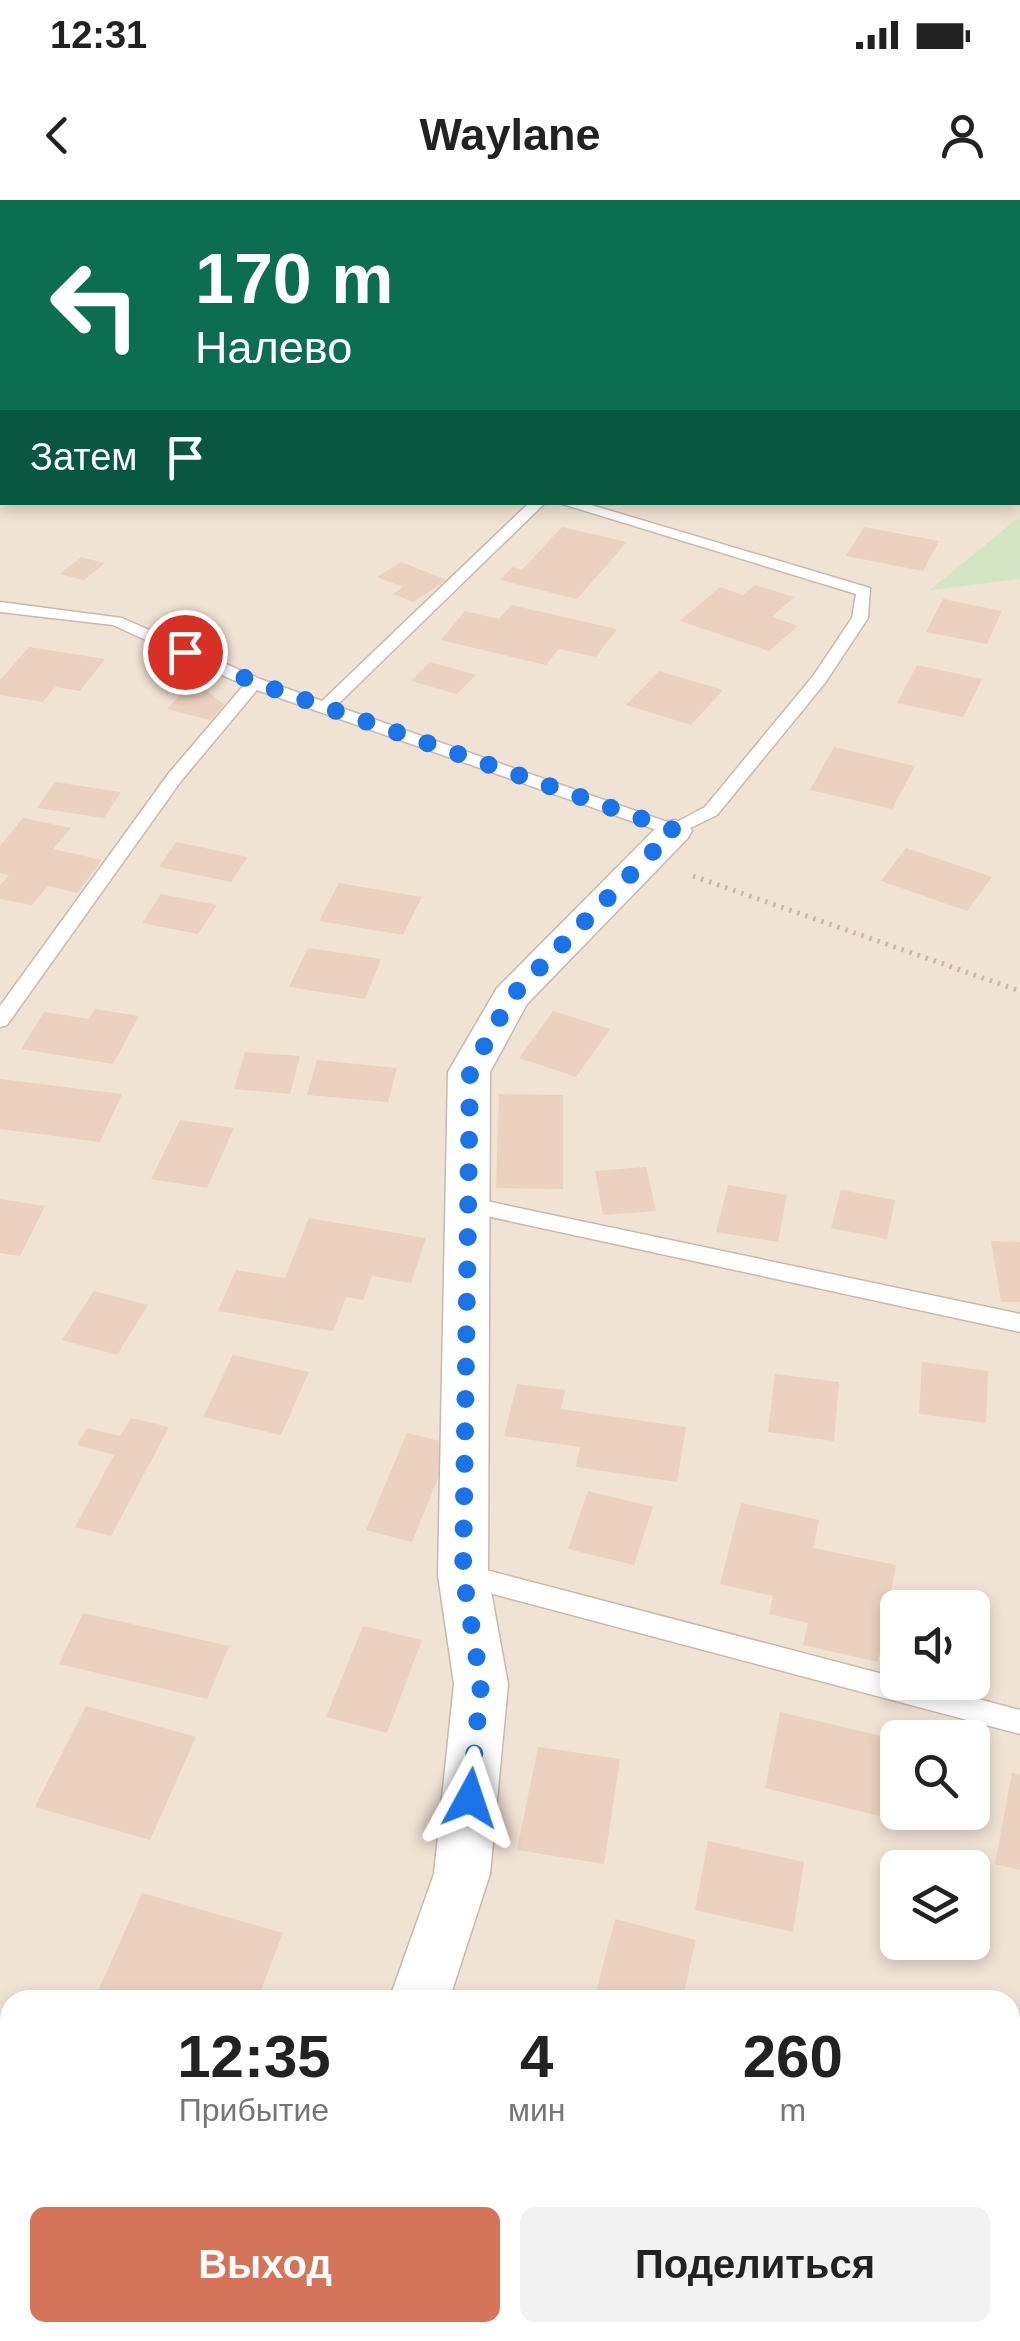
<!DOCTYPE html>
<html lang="ru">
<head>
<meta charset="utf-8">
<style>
  body { margin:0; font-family:Helvetica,sans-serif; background:#f2f2f2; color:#222; height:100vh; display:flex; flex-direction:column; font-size:38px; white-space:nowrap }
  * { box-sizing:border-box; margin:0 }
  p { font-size:32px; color:#767676 }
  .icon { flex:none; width:55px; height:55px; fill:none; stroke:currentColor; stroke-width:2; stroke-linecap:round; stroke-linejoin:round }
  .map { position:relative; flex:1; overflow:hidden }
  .details { position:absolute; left:0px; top:1790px; width:1020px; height:352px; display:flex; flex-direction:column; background:#fff; border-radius:30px 30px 0 0; box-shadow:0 5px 15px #0003 }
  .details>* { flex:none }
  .banner { position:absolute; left:0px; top:0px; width:1020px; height:305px; box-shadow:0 5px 15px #0003; background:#0b6e4f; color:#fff; overflow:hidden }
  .tools { position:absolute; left:880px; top:1390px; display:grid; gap:20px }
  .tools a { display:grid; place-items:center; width:110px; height:110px; border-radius:15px; background:#fff; box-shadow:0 5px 15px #0003; font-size:50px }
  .pin { position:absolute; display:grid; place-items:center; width:85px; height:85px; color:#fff; margin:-42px; border:5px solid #fff; border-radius:50%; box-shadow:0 2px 10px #0007 }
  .me { position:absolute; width:110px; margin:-55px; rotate:5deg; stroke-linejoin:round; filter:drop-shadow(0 0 8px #0008) }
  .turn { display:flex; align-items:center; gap:35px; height:210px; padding:0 30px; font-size:45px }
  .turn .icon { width:130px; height:130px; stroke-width:2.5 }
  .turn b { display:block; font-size:70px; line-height:85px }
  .then { display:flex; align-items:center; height:95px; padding:0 30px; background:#0003; gap:20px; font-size:38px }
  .eta { display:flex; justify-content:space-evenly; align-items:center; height:170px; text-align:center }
  .eta b { font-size:60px; font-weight:800; line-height:70px }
  .cta { display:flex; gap:20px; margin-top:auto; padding:20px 30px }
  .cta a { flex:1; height:115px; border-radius:15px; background:#d57458; color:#fff; font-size:40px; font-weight:800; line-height:115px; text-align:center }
  .cta a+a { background:#f2f2f2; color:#222 }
  .status { display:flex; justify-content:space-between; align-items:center; height:70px; padding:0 50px; background:#fff; direction:ltr }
  .status svg { height:28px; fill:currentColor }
  header { display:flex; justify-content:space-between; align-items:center; height:130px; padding:0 30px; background:#fff; font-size:45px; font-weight:800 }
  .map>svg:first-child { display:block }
</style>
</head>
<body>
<div class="status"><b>12:31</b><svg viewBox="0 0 49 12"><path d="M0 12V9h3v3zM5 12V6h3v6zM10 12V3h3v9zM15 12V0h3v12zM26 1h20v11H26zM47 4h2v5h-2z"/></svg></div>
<header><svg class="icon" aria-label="back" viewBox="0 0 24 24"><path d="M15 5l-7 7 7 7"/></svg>Waylane<svg class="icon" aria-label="person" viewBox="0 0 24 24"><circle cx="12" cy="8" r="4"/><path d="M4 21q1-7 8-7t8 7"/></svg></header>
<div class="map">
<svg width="1020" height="2141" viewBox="0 0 1020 2141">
  <rect width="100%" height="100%" fill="#f9f1e4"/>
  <path fill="#f0e3d4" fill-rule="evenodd" d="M0,0L68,2H2V302H1010L1020,307V316L932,389L1020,379V2141H0ZM898,1408H972V1482H898ZM898,1538H972V1612H898ZM898,1668H972V1742H898ZM10,1800H1010V2132H10Z"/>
  <path fill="#d2e5c5" d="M426,0H1020V307L1010,303L1018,302V2Z
    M1020,316V379L930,390Z"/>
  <path fill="#ebd1bf" d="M562,327L627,342L577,399L500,380L512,367L522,370Z
    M864,327L939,341L923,371L846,356Z
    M81,357L105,363L84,380L60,374Z
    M401,362L447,380L413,402L393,394L403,387L377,377Z
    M755,385L794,397L772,417L798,426L769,451L680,421L720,387L743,395Z
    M943,399L1002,411L987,444L926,432Z
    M511,405L617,429L596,457L559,449L546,465L441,440L465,411L499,419Z
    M29,447L105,459L80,491L55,487L43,502L0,495V480Z
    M430,462L476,475L457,494L411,481Z
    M917,465L982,479L963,517L897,503Z
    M659,471L723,490L691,525L626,505Z
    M194,481L225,505L210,520L167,509Z
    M834,547L915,566L892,609L810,590Z
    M55,582L121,592L104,618L37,608Z
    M23,618L71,628L53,649L102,660L77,693L48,686L32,705L0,699V685L9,675L0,673V646Z
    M176,642L248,657L231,682L159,667Z
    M906,648L992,677L967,711L881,681Z
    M339,683L422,697L403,735L319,721Z
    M161,694L217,705L198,734L142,723Z
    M308,748L381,759L365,799L289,787Z
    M95,809L139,816L113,864L21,849L44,812L89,819Z
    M553,811L610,829L576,877L519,858Z
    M245,852L300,856L290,894L234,889Z
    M317,860L397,868L388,902L307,895Z
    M0,879L122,894L100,942L0,929Z
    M499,894L563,895V989L496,988Z
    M180,920L234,928L207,988L151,979Z
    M646,967L656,1011L603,1015L595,971Z
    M728,985L787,995L778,1042L716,1032Z
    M841,990L895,1000L887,1039L831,1028Z
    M0,999L45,1006L20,1056L0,1053Z
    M309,1018L426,1038L411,1083L372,1076L363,1100L346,1097L333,1131L218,1111L236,1070L285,1078Z
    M991,1041L1020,1042V1102H1001Z
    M94,1091L148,1105L117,1155L62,1140Z
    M233,1155L309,1172L281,1235L203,1217Z
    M922,1162L988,1171L986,1223L919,1214Z
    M775,1174L839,1182L834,1241L768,1232Z
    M517,1184L565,1190L561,1209L686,1227L677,1282L576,1267L580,1247L504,1236Z
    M131,1218L169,1227L111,1336L75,1327L114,1255L77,1245L87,1228L120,1236Z
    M407,1233L452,1244L412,1342L366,1330Z
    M588,1291L653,1307L634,1365L568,1349Z
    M741,1303L819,1320L813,1348L896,1365L878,1462L803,1445L808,1423L769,1414L773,1396L720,1384Z
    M83,1413L229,1446L207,1499L59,1464Z
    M363,1426L422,1440L387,1533L326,1517Z
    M86,1506L196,1537L150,1640L35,1607Z
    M780,1512L898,1540V1589L892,1619L765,1588Z
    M538,1547L620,1559L604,1664L517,1650Z
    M1012,1572L1020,1575V1670L995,1664Z
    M708,1641L804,1662L793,1732L695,1710Z
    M142,1693L283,1733L257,1800H94Z
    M615,1719L696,1740L682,1800H594Z
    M1010,1932L1020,1934V2087L1010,2085Z
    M0,2125L10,2128V2132H26L53,2141H0Z"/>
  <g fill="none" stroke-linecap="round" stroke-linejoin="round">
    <defs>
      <path id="service" d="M2,130V138L0,139V131Z
        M0,194H2V204H0Z
        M530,302H546L336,506L673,624L705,607L813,476L852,418L856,394L556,302H581L870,388L868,418L825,483L717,615L674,636L257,490L181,581L7,825L0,827V806L169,573L244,485L113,425L0,412V402L122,418L260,479L322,501Z
        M467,997L1020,1114V1132L459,1010L456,1005L459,1000Z
        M463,1364L898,1478V1482H914L1020,1510V1534L463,1386L454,1382L450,1375L454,1368Z"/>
      <path id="minor" d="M2,231V250L0,251V232Z
        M674,620L687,623L692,631L687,639L527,804L490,872L488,1375L508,1484L490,1674L449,1800H389L434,1674L454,1484L438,1375L448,872L497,788L661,623Z
        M267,2132H333L330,2141H264Z"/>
    </defs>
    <use href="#service" stroke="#c8b9ac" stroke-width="3"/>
    <use href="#minor" stroke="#c8b9ac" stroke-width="3"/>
    <path stroke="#d0b5a3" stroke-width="5" stroke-dasharray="2.5 6" stroke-linecap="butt" d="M693,676L1020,791"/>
    <use href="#service" fill="#fff" fill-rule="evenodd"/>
    <use href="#minor" fill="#fff" fill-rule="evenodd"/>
  </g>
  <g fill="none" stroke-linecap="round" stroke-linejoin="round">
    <path stroke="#1a73e8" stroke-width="18" stroke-dasharray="0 32.4" d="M185,452L254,482L674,630L511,797L470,872L463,1375L481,1484L470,1598"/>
  </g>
</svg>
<div class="tools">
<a><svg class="icon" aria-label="sound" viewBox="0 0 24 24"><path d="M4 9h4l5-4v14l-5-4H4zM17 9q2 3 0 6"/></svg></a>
<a><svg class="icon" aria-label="search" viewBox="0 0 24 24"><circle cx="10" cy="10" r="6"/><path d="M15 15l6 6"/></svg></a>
<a><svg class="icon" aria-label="layers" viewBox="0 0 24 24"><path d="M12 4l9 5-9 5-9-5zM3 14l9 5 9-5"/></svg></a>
</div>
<div class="pin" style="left:185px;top:452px;background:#d93025"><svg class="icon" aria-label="arrive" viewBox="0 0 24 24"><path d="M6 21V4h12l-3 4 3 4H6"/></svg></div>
<svg class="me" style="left:470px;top:1598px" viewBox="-20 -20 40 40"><path d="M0-17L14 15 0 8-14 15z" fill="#1a73e8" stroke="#fff" stroke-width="4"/></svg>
<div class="banner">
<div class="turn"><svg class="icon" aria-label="left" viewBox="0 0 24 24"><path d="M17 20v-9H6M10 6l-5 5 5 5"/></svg><div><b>170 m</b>Налево</div></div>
<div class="then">Затем<svg class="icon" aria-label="arrive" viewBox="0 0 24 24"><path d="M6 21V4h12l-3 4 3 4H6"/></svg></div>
</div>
<section class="details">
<div class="eta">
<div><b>12:35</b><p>Прибытие</p></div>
<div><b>4</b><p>мин</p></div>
<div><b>260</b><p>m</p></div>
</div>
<div class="cta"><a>Выход</a><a>Поделиться</a></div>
</section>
</div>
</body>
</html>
